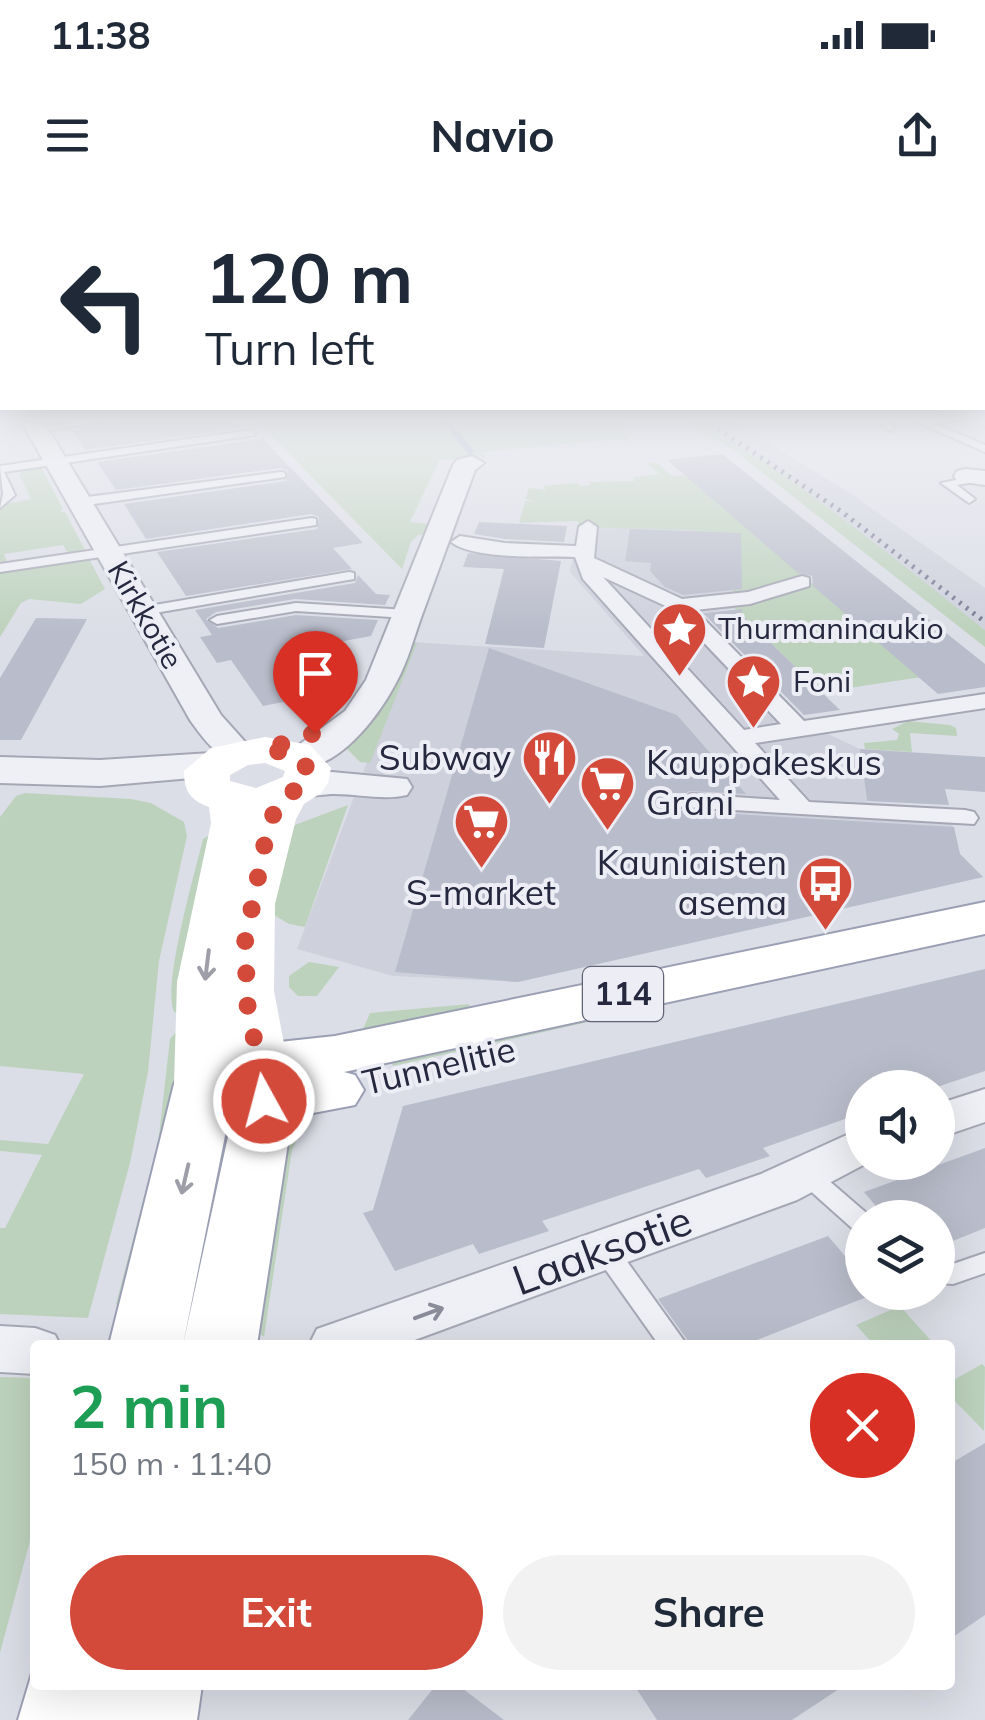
<!DOCTYPE html>
<html lang="en">
<head>
<meta charset="utf-8">
<style>
  body { margin:0; font-family:Mulish,sans-serif; background:#f2f2f3; color:#1f2937; height:100vh; display:flex; flex-direction:column; font-size:38px; white-space:nowrap }
  * { box-sizing:border-box; margin:0 }
  p { font-size:32px; color:#747a83 }
  .icon { flex:none; width:55px; height:55px; fill:none; stroke:currentColor; stroke-width:2; stroke-linecap:round; stroke-linejoin:round }
  .map { position:relative; flex:1; overflow:hidden }
  .panel { position:absolute; left:30px; top:1140px; width:925px; height:350px; display:flex; flex-direction:column; background:#fff; border-radius:10px; box-shadow:0 10px 40px #0002 }
  .panel>* { flex:none }
  .guide { position:absolute; left:0px; top:0px; width:985px; height:210px; box-shadow:0 10px 40px #0002; background:#fff; color:#1f2937; overflow:hidden }
  .tools { position:absolute; left:845px; top:870px; display:grid; gap:20px }
  .tools a { display:grid; place-items:center; width:110px; height:110px; border-radius:50%; background:#fff; box-shadow:0 10px 40px #0002; font-size:50px }
  .pin { position:absolute; display:grid; place-items:center; width:85px; height:85px; color:#fff; margin:-102px -42px; border-radius:50% 50% 50% 0; rotate:-45deg; box-shadow:0 0 10px #0007 }
  .pin .icon { rotate:45deg }
  .me { position:absolute; width:110px; margin:-55px; rotate:353deg; stroke-linejoin:round; filter:drop-shadow(0 0 8px #0008) }
  .turn { display:flex; align-items:center; gap:35px; height:210px; padding:0 40px; font-size:45px }
  .turn .icon { width:130px; height:130px; stroke-width:2.5 }
  .turn b { display:block; font-size:70px; line-height:85px }
  .round { display:grid; place-items:center; flex:none; width:105px; height:105px; border-radius:52px; background:#f2f2f3 }
  .headline { display:flex; align-items:center; justify-content:space-between; height:170px; padding:0 40px }
  h1 { font-size:60px; font-weight:700; line-height:75px; color:#1e9e55 }
  .cta { display:flex; gap:20px; margin-top:auto; padding:20px 40px }
  .cta a { flex:1; height:115px; border-radius:60px; background:#d3493a; color:#fff; font-size:40px; font-weight:700; line-height:115px; text-align:center }
  .cta a+a { background:#f2f2f3; color:#1f2937 }
  .status { display:flex; justify-content:space-between; align-items:center; height:70px; padding:0 50px; background:#fff; direction:ltr }
  .status svg { height:28px; fill:currentColor }
  header { display:flex; justify-content:space-between; align-items:center; height:130px; padding:0 40px; background:#fff; font-size:45px; font-weight:700 }
  .map>svg:first-child { display:block }
</style>
</head>
<body>
<div class="status"><b>11:38</b><svg viewBox="0 0 49 12"><path d="M0 12V9h3v3zM5 12V6h3v6zM10 12V3h3v9zM15 12V0h3v12zM26 1h20v11H26zM47 4h2v5h-2z"/></svg></div>
<header><svg class="icon" aria-label="menu" viewBox="0 0 24 24"><path d="M4 6h16M4 12h16M4 18h16"/></svg>Navio<svg class="icon" aria-label="share" viewBox="0 0 24 24"><path d="M12 15V3M7 8l5-5 5 5M5 13v7h14v-7"/></svg></header>
<div class="map">
<svg width="985" height="1520" viewBox="0 0 985 1520">
  <rect width="100%" height="100%" fill="#dcdee7"/>
  <path fill="#ced0dc" d="M691,219H726L770,244L854,296L985,388V430L860,334L729,240Z
    M579,321L734,330L814,398L693,414L792,517L860,549L867,602L940,607L953,626L960,654L983,677L518,782L393,776L297,749L412,442L644,456L570,372Z"/>
  <path fill="#bdd2bd" d="M255,219H630L619,229L631,242L617,239L482,252L485,257L439,261L410,322L429,324L425,335H418L411,342L402,369Z
    M680,219C725,219 938,393 985,430V447L736,252Z
    M656,262L672,276L686,275L922,477L822,492L735,409L732,380L694,330L578,327V321L519,323L525,301H533L525,299L529,288L546,290L543,286L577,283L581,286L591,285L588,282L634,281L633,277L660,274L646,263Z
    M40,265L63,309L60,312H65L86,352L70,356L63,345L4,354L7,361L0,363V305L31,299L19,274L28,266Z
    M88,357L105,389L81,404L29,399L21,403L0,437V370Z
    M411,441L417,443L370,563L360,562L340,542Z
    M908,521L950,525L956,528L957,536L910,533L912,552L865,549L864,543L897,540L899,534L892,529Z
    M25,593L131,599L151,603L184,622L187,636L159,761L148,872L130,963L88,1118L0,1114V1028H5L42,955L0,951V940L48,944L84,874L0,866V617L16,596Z
    M348,605L305,727L289,724L269,712L292,626Z
    M215,631L185,813L174,812C162,786 195,673 203,639Z
    M309,762L339,767L317,796H298L289,787V776Z
    M722,786L726,791L393,866L390,860Z
    M469,804L470,810L361,834L370,813Z
    M185,831L129,1103L116,1104L158,944L170,839L176,832Z
    M308,917L292,950L264,1137L251,1126L288,935Z
    M900,1106L935,1145H874L856,1125Z
    M982,1164L985,1167L984,1231L950,1196V1182Z
    M0,1177L35,1178V1322L0,1453Z"/>
  <g fill="none" stroke-linecap="round" stroke-linejoin="round">
    <path stroke="#95a2c9" stroke-width="6" d="M444,219L470,251"/>
  </g>
  <path fill="#b9bcca" d="M124,219H230L239,228L85,250L72,230L121,223Z
    M263,239L363,343L333,348L352,369L186,396L157,352L317,329L319,317L311,314L146,339L124,304L286,281L288,271L281,268L116,290L97,262Z
    M722,254L985,464V487L938,494L813,386L812,376L798,373L667,260Z
    M479,322L567,326L564,342L505,339L474,334Z
    M630,329L741,333L742,389L683,395L665,387L650,371L651,363L625,361Z
    M468,353L561,361L544,448L485,444L504,369L463,367Z
    M358,375L376,394L390,395L385,405L295,399L216,412L206,419L218,428L296,415L378,420L371,436L311,447L345,490L263,506L231,460L217,463L200,437L212,435L195,410L355,383Z
    M742,409V415L840,510L804,515L703,413Z
    M36,418L87,419L21,540H0V478Z
    M489,448L677,515L746,594L689,591L674,601L682,611L954,627L960,654L983,677L518,782L395,772Z
    M860,549L985,557V592L945,589L949,605L867,601Z
    M985,769V871L934,888H862V913L763,948L770,956L706,978L699,969L542,1021L549,1031L479,1054L473,1044L395,1071L363,1013L373,1010L403,906Z
    M985,948V1028L938,1047V1018H886L864,992Z
    M828,1036L862,1076V1092L877,1093L744,1145H691L658,1099Z
    M985,1243V1415L950,1439V1264Z
    M436,1485H458L504,1520H408Z
    M634,1485H845L792,1520H657Z"/>
  <g fill="none" stroke-linecap="round" stroke-linejoin="round">
    <defs>
      <path id="service" d="M91,219H120L37,232L32,229Z
        M897,219L891,223L895,228L890,231L880,222Z
        M910,219H924L985,245V252Z
        M971,219H985V226Z
        M251,230L255,231V235L4,272L15,295L0,308L3,294L0,266Z
        M281,272L285,273V277L80,306L74,302L80,298Z
        M981,275L985,276V280L957,285L975,299L969,303L941,283Z
        M312,318L316,319V325L0,372V364Z
        M349,372L354,373V379L143,415L136,411L143,407Z
        M296,403L407,410L414,414L407,418L296,411L217,424L210,420L217,416Z
        M805,965L813,967L871,1017L862,1018V1032L853,1029L797,979L793,973L797,967Z
        M604,1040L613,1042L687,1145H659L591,1049L595,1042Z
        M985,1053V1073L953,1084L938,1083V1063L953,1064Z"/>
      <path id="pedestrian" d="M588,321L597,327L594,358L682,399L748,392L802,376L809,378V386L750,404L695,410L804,521L985,494V508L755,543L809,602L965,610L974,612L978,618L974,624L682,607L678,602L691,594L780,600L583,379L575,357C544,356 474,360 451,342L460,336L505,343L576,346L579,327ZM603,377L672,409L781,524L744,530Z"/>
      <path id="minor" d="M20,219H42L221,515L255,553L250,560C223,567 205,541 190,520Z
        M472,256L484,263L475,270C457,318 440,367 422,415C414,437 408,461 397,481C379,516 334,578 289,566L284,559L289,552L345,511L366,480L453,265L457,260Z
        M966,269L985,271V285L957,281L954,276L957,271Z
        M332,572L407,579L412,587L407,595C382,601 356,593 331,594C316,595 304,598 289,595L284,587L289,579Z
        M985,889V922L938,938V904Z
        M862,928V962H869L797,1000L401,1145H309L317,1129L761,974Z
        M0,1126L35,1128L55,1135L60,1145H35V1174L0,1172Z"/>
      <path id="tertiary" d="M211,553L226,557L233,566L226,575L100,586L0,583V557L100,560Z"/>
      <path id="primary" d="M985,702V734L344,872L355,875L364,890L355,905L292,917L257,1145H183L237,895L233,896L183,1145H109L174,884L183,870L261,844L335,836Z
        M35,1463V1485H202L197,1520H18Z"/>
    </defs>
    <use href="#service" stroke="#a5a7b4" stroke-width="4"/>
    <use href="#pedestrian" stroke="#a5a7b4" stroke-width="4"/>
    <use href="#minor" stroke="#a5a7b4" stroke-width="4"/>
    <use href="#tertiary" stroke="#a5a7b4" stroke-width="4"/>
    <use href="#primary" stroke="#9b9fb3" stroke-width="4"/>
    <use href="#service" fill="#eff0f5" fill-rule="evenodd"/>
    <use href="#pedestrian" fill="#eff0f5" fill-rule="evenodd"/>
    <use href="#minor" fill="#eff0f5" fill-rule="evenodd"/>
    <use href="#tertiary" fill="#eff0f5" fill-rule="evenodd"/>
    <path fill="#fff" fill-rule="evenodd" d="M265,537L310,545L331,568L328,583L321,593L304,604L296,619L275,704L274,791L295,901L286,916L264,922L183,898L174,884L177,782L211,623L209,607C190,600 184,591 184,571L211,548ZM265,563L285,571L283,577L256,588L230,581V575L248,565Z"/>
    <use href="#primary" fill="#fff" fill-rule="evenodd"/>
    <path stroke="#757991" stroke-width="5" stroke-dasharray="2.5 6" stroke-linecap="butt" d="M704,219L842,312L985,422"/>
  </g>
  <defs><path id="oneway-shaft" d="M-6 0H5M1.5-3L5.5 0L1.5 3" fill="none" stroke-width="1.6" stroke-linecap="round" stroke-linejoin="round" transform="scale(2.5)"/></defs>
  <g stroke="#9d9ea8">
    <use href="#oneway-shaft" transform="translate(207 765) rotate(97)"/>
    <use href="#oneway-shaft" transform="translate(185 979) rotate(103)"/>
  </g>
  <use stroke="#8a8c9a" href="#oneway-shaft" transform="translate(429 1113) rotate(-20)"/>
  <linearGradient id="sky" x2="0" y2="1"><stop stop-color="#87addc"/><stop offset="0.51" stop-color="#eff0f4"/><stop offset="1" stop-color="#eff0f4" stop-opacity="0"/></linearGradient>
  <rect width="985" height="432" fill="url(#sky)"/>
  <g fill="none" stroke-linecap="round" stroke-linejoin="round">
    <path stroke="#d3493a" stroke-width="18" stroke-dasharray="0 32.4" d="M264,901L261,864L248,816L245,742L269,622L284,596L302,587L309,574C303,554 283,551 264,550L315,533"/>
  </g>
  <defs>
    <symbol id="sight-pin" viewBox="-11 -11 22 30"><path d="M0 17L-7.5 6A9.5 9.5 0 1 1 7.5 6Z" fill="#d3493a" stroke="#ecedf5"/><path d="M0-6L1.8-2.2L6-1.7L2.9 1.2L3.7 5.4L0 3.3L-3.7 5.4L-2.9 1.2L-6-1.7L-1.8-2.2Z" fill="#fff"/></symbol>
    <symbol id="restaurant-pin" viewBox="-11 -11 22 30"><path d="M0 17L-7.5 6A9.5 9.5 0 1 1 7.5 6Z" fill="#d3493a" stroke="#ecedf5"/><path d="M-5-6h1v4h1v-4h1v4h1v-4h1v5L-1.5 .5V6h-2V.5L-5-1ZM5-6V6H3V1.5H1.5Q1.5-4 5-6Z" fill="#fff"/></symbol>
    <symbol id="supermarket-pin" viewBox="-11 -11 22 30"><path d="M0 17L-7.5 6A9.5 9.5 0 1 1 7.5 6Z" fill="#d3493a" stroke="#ecedf5"/><path d="M-6-5.5h2.5l.6 2H6L4.5 2H-2.5L-4.4-4H-6ZM-1.5 3.2a1.3 1.3 0 1 0 .1 0ZM3 3.2a1.3 1.3 0 1 0 .1 0Z" fill="#fff"/></symbol>
    <symbol id="bus-pin" viewBox="-11 -11 22 30"><path d="M0 17L-7.5 6A9.5 9.5 0 1 1 7.5 6Z" fill="#d3493a" stroke="#ecedf5"/><path d="M-5-6H5V4H4V6H2V4H-2V6H-4V4H-5ZM-3.5-4V0h7V-4ZM-3.5 1.2v1.5H-2V1.2ZM2 1.2v1.5H3.5V1.2Z" fill="#fff"/></symbol>
  </defs>
  <g fill-rule="evenodd">
    <use href="#sight-pin" x="648" y="398" width="63" height="86"/>
    <use href="#sight-pin" x="722" y="450" width="63" height="86"/>
    <use href="#restaurant-pin" x="518" y="526" width="63" height="86"/>
    <use href="#supermarket-pin" x="576" y="552" width="63" height="86"/>
    <use href="#supermarket-pin" x="450" y="590" width="63" height="86"/>
    <use href="#bus-pin" x="794" y="652" width="63" height="86"/>
  </g>
  <g text-anchor="middle" stroke-width="8" stroke-linejoin="round" paint-order="stroke">
    <g font-size="30" fill="#25283e" stroke="#ecedf5">
      <text transform="translate(145 415) rotate(60)" y="10">Kirkkotie</text>
    </g>
    <g font-size="30" fill="#25283e" stroke="#ecedf5" text-anchor="start">
      <text x="718" y="439">Thurmaninaukio</text>
      <text x="793" y="492">Foni</text>
    </g>
    <rect fill="#ecedf5" stroke="#616375" stroke-width="2.5" x="583" y="767" width="80" height="54" rx="8"/>
    <g font-size="32" font-weight="bold" fill="#25283e">
      <text x="623" y="805">114</text>
    </g>
    <g font-size="35" fill="#25283e" stroke="#ecedf5" text-anchor="end">
      <text x="511" y="570">Subway</text>
      <text x="646" y="575" text-anchor="start">Kauppakeskus<tspan x="646" dy="40">Grani</tspan></text>
      <text x="787" y="675">Kauniaisten<tspan x="787" dy="40">asema</tspan></text>
      <text x="481" y="705" text-anchor="middle">S-market</text>
    </g>
    <g font-size="35" fill="#25283e" stroke="#ecedf5">
      <text transform="translate(439 866) rotate(-13)" y="12">Tunnelitie</text>
    </g>
    <g font-size="42" fill="#25283e" stroke="#ecedf5">
      <text transform="translate(602 1050) rotate(-20)" y="15">Laaksotie</text>
    </g>
  </g>
</svg>
<div class="tools">
<a><svg class="icon" aria-label="sound" viewBox="0 0 24 24"><path d="M4 9h4l5-4v14l-5-4H4zM17 9q2 3 0 6"/></svg></a>
<a><svg class="icon" aria-label="layers" viewBox="0 0 24 24"><path d="M12 4l9 5-9 5-9-5zM3 14l9 5 9-5"/></svg></a>
</div>
<div class="pin" style="left:315px;top:533px;background:#d93025"><svg class="icon" aria-label="arrive" viewBox="0 0 24 24"><path d="M6 21V4h12l-3 4 3 4H6"/></svg></div>
<svg class="me" style="left:264px;top:901px" viewBox="-20 -20 40 40"><circle r="17" fill="#d3493a" stroke="#fff" stroke-width="3"/><path d="M0-11L8 9 0 5-8 9z" fill="#fff"/></svg>
<div class="guide">
<div class="turn"><svg class="icon" aria-label="left" viewBox="0 0 24 24"><path d="M17 20v-9H6M10 6l-5 5 5 5"/></svg><div><b>120 m</b>Turn left</div></div>
</div>
<section class="panel">
<div class="headline"><div><h1>2 min</h1><p>150 m · 11:40</p></div><a class="round" style="background:#d93025;color:#fff"><svg class="icon" aria-label="close" viewBox="0 0 24 24"><path d="M6 6l12 12M18 6L6 18"/></svg></a></div>
<div class="cta"><a>Exit</a><a>Share</a></div>
</section>
</div>
</body>
</html>
